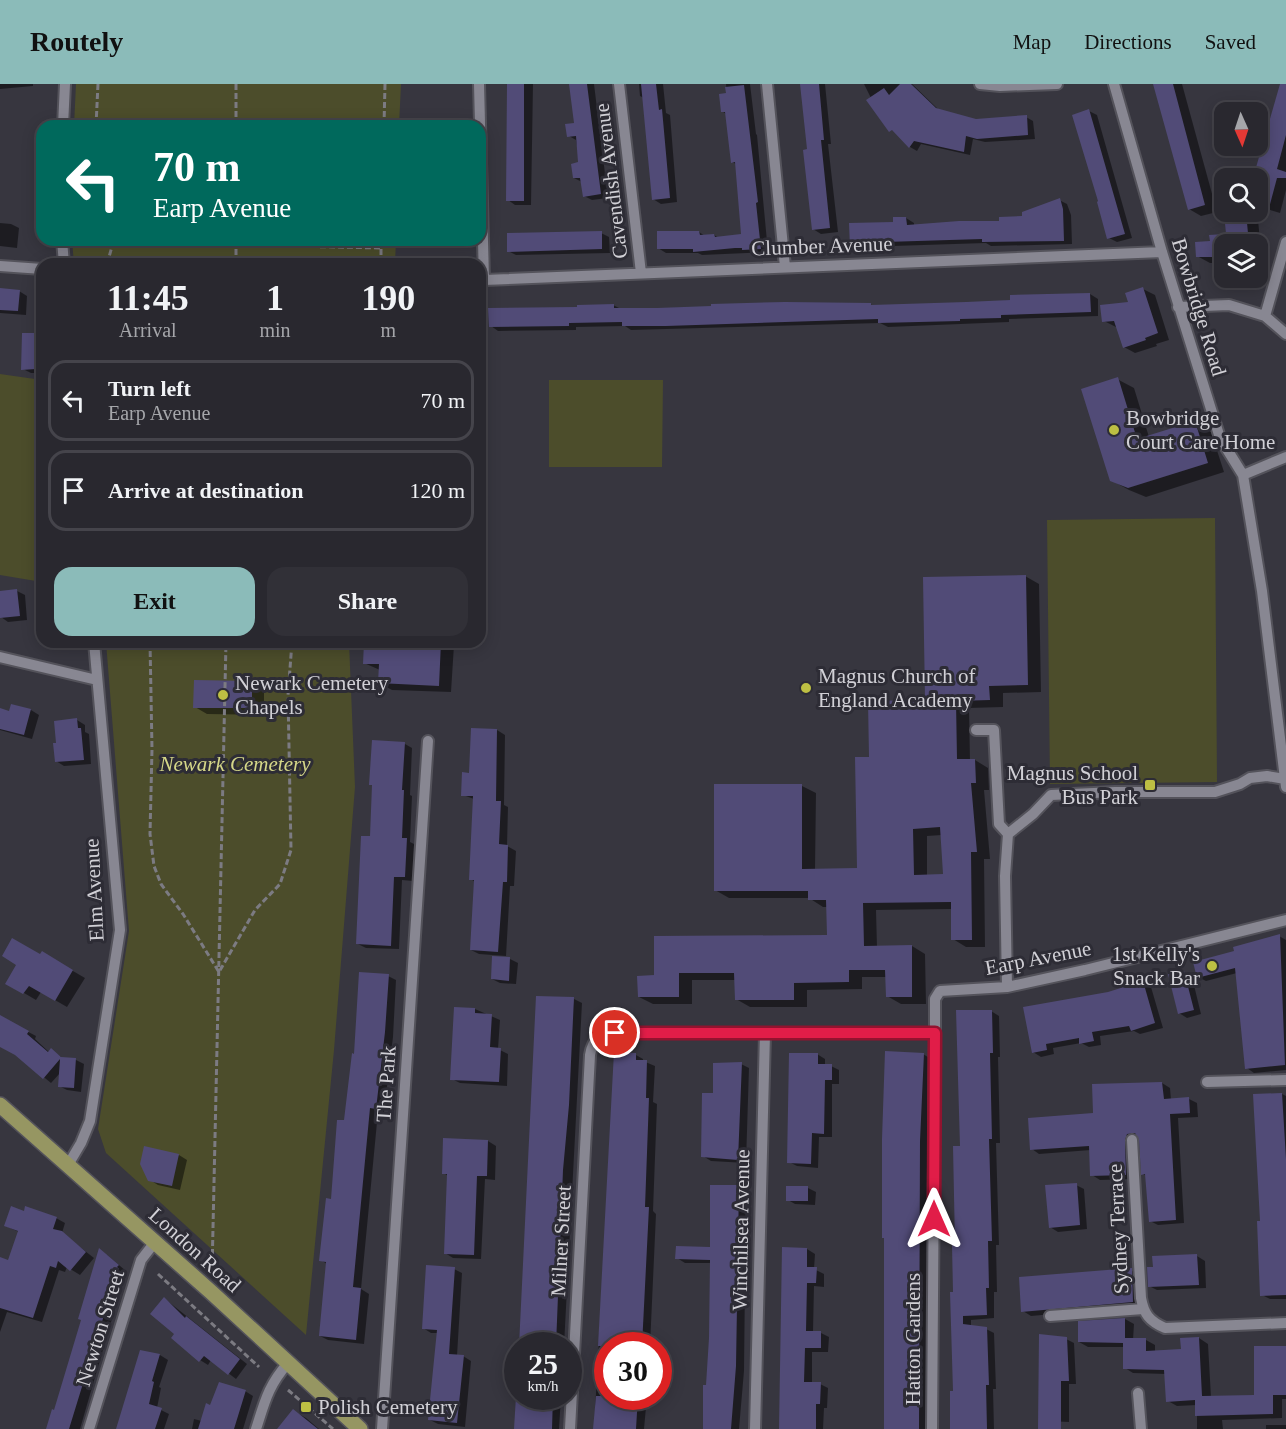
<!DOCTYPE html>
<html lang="en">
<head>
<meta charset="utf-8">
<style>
  body { margin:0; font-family:"Times New Roman",serif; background:#313037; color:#f1f3f6; height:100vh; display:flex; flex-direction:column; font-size:22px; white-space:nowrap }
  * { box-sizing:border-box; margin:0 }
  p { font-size:20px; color:#a5a6aa }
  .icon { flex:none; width:33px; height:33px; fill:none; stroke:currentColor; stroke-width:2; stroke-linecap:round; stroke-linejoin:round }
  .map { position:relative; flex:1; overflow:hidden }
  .sheet { position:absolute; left:36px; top:174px; width:450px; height:390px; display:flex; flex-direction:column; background:#29282f; border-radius:18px; box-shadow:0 3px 15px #0003,0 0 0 2px #45444b }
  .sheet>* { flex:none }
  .guide { position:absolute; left:36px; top:36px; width:450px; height:126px; border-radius:18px; box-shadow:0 3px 15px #0003,0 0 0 2px #45444b; background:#00695c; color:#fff; overflow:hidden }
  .needle { width:39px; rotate:177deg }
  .fabs { position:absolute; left:1214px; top:18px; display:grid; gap:12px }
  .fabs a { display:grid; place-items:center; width:54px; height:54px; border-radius:12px; background:#29282f; box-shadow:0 3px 15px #0003,0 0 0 2px #45444b; font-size:30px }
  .speed { position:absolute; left:504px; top:1248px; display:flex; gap:12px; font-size:30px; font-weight:700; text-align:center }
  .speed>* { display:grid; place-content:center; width:78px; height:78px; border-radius:50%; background:#29282f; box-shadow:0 3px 15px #0003,0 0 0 2px #45444b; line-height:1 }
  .speed small { font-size:15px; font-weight:400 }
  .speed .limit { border:9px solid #d22; background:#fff; color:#111 }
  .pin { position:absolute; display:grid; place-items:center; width:51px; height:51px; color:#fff; margin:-26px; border:3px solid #fff; border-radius:50%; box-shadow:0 2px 6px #0007 }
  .me { position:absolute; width:66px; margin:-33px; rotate:0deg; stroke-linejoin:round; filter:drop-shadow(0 0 4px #0008) }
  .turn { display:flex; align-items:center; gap:21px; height:126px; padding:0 18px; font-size:27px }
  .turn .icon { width:78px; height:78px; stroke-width:2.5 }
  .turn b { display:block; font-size:42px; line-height:51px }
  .eta { display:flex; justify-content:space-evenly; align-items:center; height:102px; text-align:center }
  .eta b { font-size:36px; font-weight:600; line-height:42px }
  .primary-button { display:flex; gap:12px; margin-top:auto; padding:12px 18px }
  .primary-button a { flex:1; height:69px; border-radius:18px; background:#8bbbb9; color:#111; font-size:24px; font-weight:600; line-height:69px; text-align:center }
  .primary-button a+a { background:#313037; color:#f1f3f6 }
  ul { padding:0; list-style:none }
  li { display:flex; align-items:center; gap:18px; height:81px; margin:0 12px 9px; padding:0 6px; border:3px solid #45444b; border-radius:18px }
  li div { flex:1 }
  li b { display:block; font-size:22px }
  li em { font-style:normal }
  header { display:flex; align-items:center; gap:36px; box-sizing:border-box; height:84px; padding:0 30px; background:#8bbbb9; color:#111 }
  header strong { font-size:28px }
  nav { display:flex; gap:33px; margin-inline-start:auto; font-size:21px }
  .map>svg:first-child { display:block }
</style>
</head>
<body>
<header>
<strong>Routely</strong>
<nav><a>Map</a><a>Directions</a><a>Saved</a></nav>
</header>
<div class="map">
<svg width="1286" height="1345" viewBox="0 0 1286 1345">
  <rect width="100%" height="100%" fill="#37363f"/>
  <path fill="#4c4d2b" d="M76,0H401L399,42H74Z
    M72,156H396L395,180H74Z
    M0,290L42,296V498L0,491Z
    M549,296H663L662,383H549Z
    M1215,434L1217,698L1050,700L1047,436Z
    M106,558H349L355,703L334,966L306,1251L106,1069L98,1045L129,847Z"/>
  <path fill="#0007" fill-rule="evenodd" d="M0,0H33V2L0,5Z
    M508,0H533L531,121H515L508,116Z
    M570,0H594L608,114L592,116L584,112L582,98L574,94L580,79L576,56L569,52L576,40Z
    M639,0H663L666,29L670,31L677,118L661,120L653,115L644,14L640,12Z
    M726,0H750L756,50L757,51L768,168L702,171L698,169H666L658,164L699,148L705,152L714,151L719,154L743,151L736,80L732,78L726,30L722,27L727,11Z
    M801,0H825L831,60H828L838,148L821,150L813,145L809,67Z
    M864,0H912L940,27L976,37L1026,33L1033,37L1035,55L985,58L973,55L970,71L921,60L917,67L910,63L871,14Z
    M1154,0H1182L1217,128L1201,132L1189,125Z
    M1282,0H1286V106L1280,129L1257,122V94H1255Z
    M1089,27L1097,31L1132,154L1117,158L1109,154Z
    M1059,116L1067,120L1071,131L1072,160L991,162L986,159L893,162V167L859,168L851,163L906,134L914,139V142L1001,139L1024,133Z
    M1246,129L1258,136L1262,177H1257V160H1224V179H1210L1197,172L1211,159V153L1227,151Z
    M0,139L11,140L19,144L17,164L0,162Z
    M601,149L609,153L610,169L516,171L508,167Z
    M1143,205L1155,211L1169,256L1156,260L1157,262L1135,269L1124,263L1118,244L1104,237L1130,219Z
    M0,206L19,207L27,212L26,231L0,229Z
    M1090,210L1098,215V232L1009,235V238L888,243L880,239L631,246L625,242L576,243V246L498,247L491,242L579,224L613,221L621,225L870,220L875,223L966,220Z
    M36,250L42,254V289H31L23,285Z
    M1117,295L1134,304L1149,353L1195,338L1211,348L1224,388L1146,413L1129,406L1111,396Z
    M39,420H42V447Z
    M1025,492L1039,500L1041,608L1003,609V623L969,624L970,677L975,676L988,684L989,706H984L990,775H984L985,863H966L953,855L952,825L876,826L877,863L912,862L925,870L926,920H901L887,912V893H862V905L807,906V923H750L736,915V896H692V920H653L639,913L656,893L828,852V823H823L809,814H729L715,806L802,702L816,709L815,786L858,785L871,674L927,618ZM942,751L945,792H927V752Z
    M17,507L25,511L27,536L8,538L1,533L0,508Z
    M365,558H448L454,561L451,608L392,606L379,599L380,586L364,579Z
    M252,598L264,605V631L207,630L195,623Z
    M12,621L31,626L39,631L32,655L0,646V626L10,629Z
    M77,636L85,641V648L89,650L91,680L64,682L56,677Z
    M497,646L505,651L504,721L508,723L507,762L516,767L514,802H510L506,872L479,870L471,866L475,798L471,795L474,715L463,711L471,690Z
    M405,660L412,664L410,711L412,712L410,758L414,760L413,797L402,796L399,865L366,864L358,860L372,754L374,702L371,700Z
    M1279,852L1286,856V986L1254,989L1247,984L1237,889L1206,897L1198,893L1235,869Z
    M42,869L85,894L67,923L41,908L36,916L7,899Z
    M510,875L518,879L516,900L500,899L492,895Z
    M1184,888L1192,893L1201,930L1187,934L1179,929Z
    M388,892L396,896L393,953L384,1028H378L361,1205L369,1210L364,1260L328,1256L320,1252L327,1180L321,1176L346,1038L355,971Z
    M1143,899L1151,903L1163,944L1140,950L1134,947L1100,952L1101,961L1089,963L1081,959L1053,964L1054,970L1041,973L1033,968L1108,909Z
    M574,915L582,919L564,1262H520Z
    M475,925L500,936L498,965L508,970L507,1002L460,999L452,995Z
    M991,927L999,932L1000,973H998L1000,1059H996L999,1161H996L997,1208H994V1234L971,1236V1243L986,1245L994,1249L996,1305H993L994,1345H952L954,1309L955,1210L962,1064Z
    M4,935L36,952L35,955L49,968L51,966L64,975L76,976L84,980L81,1008L67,1006L59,1002L61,988L51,999L17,971L0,962V942Z
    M615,970L636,971L643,975V977L655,982L653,1018L657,1020L653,1127L656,1130L650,1262H608V1312H647L644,1345H594Z
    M817,970L825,975V981L831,982L839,986V1000H832V1053H819L818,1084L797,1082L789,1078Z
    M923,970L931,975L928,1062L927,1345H885Z
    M741,980L749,984L746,1079L711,1077L703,1072L715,1010Z
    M1162,999L1170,1004L1171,1016L1189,1015L1197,1019L1198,1033L1178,1034L1184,1139L1158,1141L1150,1137L1147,1092L1143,1090L1140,1053L1135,1054L1134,1095L1100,1096L1092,1091L1091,1066L1039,1070L1032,1065L1095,1030Z
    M1282,1010L1286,1012V1215H1270L1262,1211V1138Z
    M445,1056L488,1057L496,1062L495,1096L485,1095L481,1175L453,1174L445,1169L448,1092L444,1089Z
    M179,1071L187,1076L180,1106L158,1101L150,1096Z
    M1076,1101L1084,1105L1087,1145L1058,1148L1050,1143Z
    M738,1103L746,1108L744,1287L739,1345H704L708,1303L712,1179H685L677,1174L712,1164Z
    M808,1104L816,1108L815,1121L795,1120L788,1116Z
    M56,1134L65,1139L62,1149L94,1174L80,1191L67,1183L65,1188L59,1186L42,1238L7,1228L0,1248V1175L9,1178L19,1148L6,1142Z
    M807,1165L815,1170L814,1185L824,1190V1203L814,1202L813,1248L821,1249L829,1253L828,1268H812V1300H820L828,1304L827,1324H824L823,1345H779Z
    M107,1171L126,1187L124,1189L126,1190L122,1195L114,1220L116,1221L80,1345H47L55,1327Z
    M1197,1172L1205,1177L1206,1204L1157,1206L1149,1202Z
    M454,1185L462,1189L457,1272H463L471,1277L465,1343L438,1340L430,1336L438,1249H431L423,1244Z
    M1131,1186L1139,1191L1141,1222L1031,1232L1023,1227Z
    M165,1215L247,1280L236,1295L211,1276L208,1281L200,1276L176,1249Z
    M1125,1235L1134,1240L1133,1256H1146L1155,1261V1268L1182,1267L1199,1254L1208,1260L1211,1313L1255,1312L1286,1263V1315H1282V1334L1222,1336L1223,1345H1197V1321L1177,1322L1168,1317L1166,1290L1133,1289L1125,1284V1263H1088L1079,1258Z
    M1066,1255L1074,1259L1076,1300H1069V1338L1047,1337Z
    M141,1267L160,1271L168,1276L159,1303L161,1304L157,1324L169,1330L164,1345H118Z
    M518,1305V1312H561L559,1345H515Z
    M245,1307L253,1312L243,1345H192L194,1335L202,1337L211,1323Z
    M293,1327L306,1334L319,1345H279Z
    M1266,1341H1286V1345H1266Z"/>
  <path fill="#514b77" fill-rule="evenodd" d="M507,0H524V117H506Z
    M569,0H587L601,110L583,113L580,94H573L571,80L578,78L576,52L567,53L565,40L574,39Z
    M641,0H656L659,26L662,25L670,114L652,116Z
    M800,0H819L824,56H821L830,144L812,146L803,66L807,65Z
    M900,0H911L936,24L976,35L1027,31L1028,51L977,55L966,52L964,68L914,57L909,64L892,46L889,48L866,16L884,4L889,11Z
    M1153,0H1173L1205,121L1188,126Z
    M1280,0H1286V51L1277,85L1286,88V94H1277L1269,124L1257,120V94H1253Z
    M744,1L758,118L756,119L761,165L742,166V164H735L693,168V165H657V147H699L700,151L714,150L715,153L741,150L735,78L731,79L725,28H721L719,10L726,9L725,3Z
    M1089,25L1125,150L1107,155L1097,118L1098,117L1072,31Z
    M1060,114L1063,125L1064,157L982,158V155L885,158V163L850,164L849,139L893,138V133H906L907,141L959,137H999V133L1022,132V128Z
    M1246,128L1249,160H1227L1224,129Z
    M602,147V165L507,168V149Z
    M1224,150V173H1196L1195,158L1210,157L1209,151Z
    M1143,203L1158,249L1145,254L1146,256L1123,264L1114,237L1102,238L1100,221L1128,218L1125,209Z
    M0,204L20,206L18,227L0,226Z
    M1090,209L1091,228L1001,231V234L960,235V237L878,239V235L666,242H622V238L569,239V242L489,243L488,224L577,223V221L614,220V224H657L711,222V220L785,218L871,219V221L966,218L1010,216V211Z
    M22,249H36L38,274H35L36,285L21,286Z
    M1118,293L1137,355L1195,337L1208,379L1128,404L1110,397L1081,305Z
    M1026,491L1028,601L989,602L990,616L956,617L957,675H975L976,699H971L977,768H971L972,856H951V818L863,819L864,862L912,861V913H886L885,886H849V898L794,899V916H735L734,889H679V913H638L637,892L654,891V852L827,851L826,816H808V807H714V700H802V785L857,784L855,673H869L868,617L925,616L923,493ZM940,743L943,790L914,791L913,745Z
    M17,505L20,532L0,534V507Z
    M364,558H441L439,602L378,599L379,580H363Z
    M194,596L252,597V624H193Z
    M11,620L31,625L24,651L0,645V624L9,627Z
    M77,634L78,644H81L84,676L55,678L53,659H56L54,637Z
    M471,644L497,645L496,717H501L499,760L508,761L507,798H503L498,868L470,866L474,796H469L473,712H461L462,688L469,689Z
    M372,656L405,658L402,706H404L402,754H407L405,793H394L391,862L356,860L361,752H370L372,701H369Z
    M1280,850L1285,981L1245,985L1235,884L1197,894L1193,878L1234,867L1233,863Z
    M12,854L40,870L42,867L73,886L55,917L29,902L23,910L5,900L16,881L2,872Z
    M492,872L510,873L509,897L491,895Z
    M1184,887L1194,926L1178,930L1168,890Z
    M359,888L389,890L385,948L376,1025L370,1024L353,1203L361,1204L356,1256L319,1252L326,1178L319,1177L326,1114L331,1115L337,1036H344L352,969L354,970Z
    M1143,897L1155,939L1131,947L1129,942L1092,948L1094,957L1079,960V954L1046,960L1047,966L1032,969L1023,923L1108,908Z
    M536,912L574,913L569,1021L563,1086L556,1262H519Z
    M454,923L475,924V929L492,930L490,963L501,964L499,998L450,996Z
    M956,926H992L993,969H990L992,1055H989L992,1157H988L989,1204H986L987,1231L963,1232V1240L987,1243L989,1301H986L987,1345H950V1307H953L950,1208H953L952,1161H955L953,1062H960Z
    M0,931L29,947L27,950L48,968L51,964L61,973L76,974L74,1004L58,1003L60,975L43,995L15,971L0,963Z
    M885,967L924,969L920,1057L919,1345H884V1154H882V1055Z
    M614,968L636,969V976H647L646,1014H649L645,1123H649L642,1262H598Z
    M789,969H818V980H832V996H825L824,1050L812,1049L811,1080L787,1079Z
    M742,978L738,1076L701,1073L702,1009H713V979Z
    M1162,998L1164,1015L1189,1013L1190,1029L1170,1030L1176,1136L1149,1138L1145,1090L1141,1091L1139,1056L1135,1049L1127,1050L1125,1056L1126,1091L1090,1092L1089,1062L1030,1066L1028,1034L1093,1029L1092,1000Z
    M1282,1009L1286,1075V1211L1260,1212L1257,1137H1260L1253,1010Z
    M443,1054L488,1056L487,1092H477L474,1171L444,1170L447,1090H442Z
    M144,1062L179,1070L172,1102L148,1097L140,1080Z
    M1077,1099L1080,1141L1049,1144L1045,1101Z
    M710,1101H739L736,1282L731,1345H703V1301H706L709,1254L710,1176L675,1175L676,1162L710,1163Z
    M786,1102H808V1117H786Z
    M11,1122L24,1127L25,1122L57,1133L53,1145L62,1147L86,1168L70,1187L58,1177L56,1184L50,1182L33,1234L0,1224V1173L8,1176L18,1147L4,1142Z
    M782,1163L807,1164V1183H817L816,1199H807L806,1247H821V1264H805L804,1298H821L820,1320H816V1345H779Z
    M99,1164L119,1181L117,1183L119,1185L114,1190L107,1214L109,1215L69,1345H46L52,1325L54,1326L81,1236L78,1235Z
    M1197,1170L1199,1201L1148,1203L1147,1183H1153L1152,1172Z
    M426,1181L455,1183L449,1270L464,1271L457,1339L428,1336L437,1246L422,1245Z
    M1132,1184L1133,1218L1021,1228L1019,1193Z
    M164,1213L185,1234L186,1232L240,1275L228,1291L204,1272L199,1278L171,1254L174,1250L150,1230Z
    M1125,1234V1254H1146V1267L1181,1265L1180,1254L1199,1253L1202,1312L1254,1311V1262H1286V1311H1273V1330L1195,1332V1316L1166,1318L1164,1286L1123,1285V1259L1078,1258V1237Z
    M1039,1250L1067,1253L1069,1297H1061V1345H1038Z
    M140,1266L160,1270L152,1297L154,1298L149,1320L162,1324L155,1345H116Z
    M219,1298L246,1306L234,1345H198L206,1319L210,1321Z
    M516,1312H553L552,1345H514Z
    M596,1312H638L636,1345H593Z
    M293,1325L318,1345H277Z"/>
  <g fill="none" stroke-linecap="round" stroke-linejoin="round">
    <defs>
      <path id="minor" d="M479,0L484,196L1162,168
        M619,0L641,189
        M767,0L785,183
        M980,0L1000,2L1057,0
        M1114,0L1162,168L1220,354L1243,391L1262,507L1286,703
        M63,42L65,0
        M62,156L64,180
        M0,182L42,185
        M1178,223L1229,221L1265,232L1286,250
        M1265,232L1286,158
        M1243,391L1286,373
        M0,573L97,596
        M976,646H994L999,740L1008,750
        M1007,903L1005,792L1008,750L1033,730L1051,711L1115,708H1215L1240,700L1250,694L1267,692L1285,695
        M1207,998L1286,996
        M1132,1056L1141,1214C1144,1230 1149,1237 1165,1244L1286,1239
        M68,1081L81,1059L90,1037L120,846L94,558
        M1050,1232L1143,1225
        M1138,1309L1141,1345
        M89,1345L141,1176L155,1158
        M256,1345C265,1317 268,1302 288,1279
        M382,1345L428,657
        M570,1345L590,971C593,954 599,952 615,949H935V915L940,907L1007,903L1085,886L1286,836
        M755,1345L765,949
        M932,1345L935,949"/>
      <path id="major" d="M0,1021L211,1208L360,1345"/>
    </defs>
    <use href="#minor" stroke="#54535b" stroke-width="14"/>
    <use href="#major" stroke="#54535b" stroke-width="18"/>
    <path stroke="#7c7b82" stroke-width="3" stroke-dasharray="6 3" stroke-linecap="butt" d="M236,0V42
      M96,42L98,0
      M384,42L385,0
      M236,156V180
      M113,158L381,164
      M107,180L113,159
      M381,180V156
      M150,558L152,665L150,750L154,782L161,800L183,830L219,888L255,826L280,800L291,766L288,611L292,558
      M212,1189L226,558
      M158,1190L259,1283
      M288,1306L333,1345"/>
    <use href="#minor" stroke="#888792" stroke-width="10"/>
    <use href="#major" stroke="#969662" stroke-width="15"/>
  </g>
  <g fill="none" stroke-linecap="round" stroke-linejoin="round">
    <defs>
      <path id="route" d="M615,949H935L934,1135"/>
    </defs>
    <use href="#route" stroke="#92132f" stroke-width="15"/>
    <use href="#route" stroke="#e11d48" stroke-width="10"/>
  </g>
  <g fill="#bdbf43" stroke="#2d2c35" stroke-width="2">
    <circle cx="1114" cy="346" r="6"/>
    <circle cx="806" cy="604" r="6"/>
    <circle cx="223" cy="611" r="6"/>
    <rect x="1144" y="695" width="12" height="12" rx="3"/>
    <circle cx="1212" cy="882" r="6"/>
    <rect x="300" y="1317" width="12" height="12" rx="3"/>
  </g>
  <g text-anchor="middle" stroke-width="6" stroke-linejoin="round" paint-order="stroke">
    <g font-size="21" fill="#d1d0d6" stroke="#2d2c35">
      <text transform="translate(611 97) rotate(-97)" y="7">Cavendish Avenue</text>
      <text transform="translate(822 162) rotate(-2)" y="7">Clumber Avenue</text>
      <text transform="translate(1199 223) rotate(73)" y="7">Bowbridge Road</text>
      <text transform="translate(94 806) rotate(-93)" y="7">Elm Avenue</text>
      <text transform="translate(1038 874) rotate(-11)" y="7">Earp Avenue</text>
      <text transform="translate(386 1000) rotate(-86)" y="7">The Park</text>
      <text transform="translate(1118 1145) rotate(-93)" y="7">Sydney Terrace</text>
      <text transform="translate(741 1146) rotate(-89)" y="7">Winchilsea Avenue</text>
      <text transform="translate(561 1157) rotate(-87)" y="7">Milner Street</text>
      <text transform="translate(195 1166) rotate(42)" y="7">London Road</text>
      <text transform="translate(100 1244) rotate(-73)" y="7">Newton Street</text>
      <text transform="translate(913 1255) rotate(-90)" y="7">Hatton Gardens</text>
    </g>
    <g font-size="21" fill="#d1d0d6" stroke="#2d2c35" text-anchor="start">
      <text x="1126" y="341">Bowbridge<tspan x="1126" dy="24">Court Care Home</tspan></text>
      <text x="818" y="599">Magnus Church of<tspan x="818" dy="24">England Academy</tspan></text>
      <text x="235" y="606">Newark Cemetery<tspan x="235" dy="24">Chapels</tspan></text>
      <text x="1138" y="696" text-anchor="end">Magnus School<tspan x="1138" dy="24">Bus Park</tspan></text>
      <text x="1200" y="877" text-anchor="end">1st Kelly's<tspan x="1200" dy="24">Snack Bar</tspan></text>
      <text x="318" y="1330">Polish Cemetery</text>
    </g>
    <g font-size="21" font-style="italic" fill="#d5d788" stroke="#2d2c35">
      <text x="235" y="687">Newark Cemetery</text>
    </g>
  </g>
</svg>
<div class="fabs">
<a><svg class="needle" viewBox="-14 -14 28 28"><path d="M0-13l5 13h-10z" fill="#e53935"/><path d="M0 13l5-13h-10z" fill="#a5a6aa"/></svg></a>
<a><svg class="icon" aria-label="search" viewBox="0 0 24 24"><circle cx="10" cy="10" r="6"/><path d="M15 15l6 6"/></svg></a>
<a><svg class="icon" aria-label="layers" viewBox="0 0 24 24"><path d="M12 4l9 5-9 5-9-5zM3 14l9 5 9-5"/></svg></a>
</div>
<div class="speed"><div>25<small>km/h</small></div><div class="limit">30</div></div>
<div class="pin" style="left:615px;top:949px;background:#d93025"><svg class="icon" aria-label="arrive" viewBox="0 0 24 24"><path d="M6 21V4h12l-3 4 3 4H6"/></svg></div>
<svg class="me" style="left:934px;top:1135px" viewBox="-20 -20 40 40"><path d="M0-17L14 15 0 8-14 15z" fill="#e11d48" stroke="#fff" stroke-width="4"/></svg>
<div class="guide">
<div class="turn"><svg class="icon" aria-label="left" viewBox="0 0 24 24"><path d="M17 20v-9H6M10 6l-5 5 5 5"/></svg><div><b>70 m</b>Earp Avenue</div></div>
</div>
<section class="sheet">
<div class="eta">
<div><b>11:45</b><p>Arrival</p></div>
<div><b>1</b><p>min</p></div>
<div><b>190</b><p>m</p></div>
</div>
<ul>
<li><svg class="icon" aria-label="left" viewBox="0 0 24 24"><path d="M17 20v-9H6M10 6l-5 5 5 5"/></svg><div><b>Turn left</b><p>Earp Avenue</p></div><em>70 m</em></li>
<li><svg class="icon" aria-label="arrive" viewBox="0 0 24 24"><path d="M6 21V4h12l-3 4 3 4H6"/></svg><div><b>Arrive at destination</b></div><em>120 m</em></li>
</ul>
<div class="primary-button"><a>Exit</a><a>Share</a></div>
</section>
</div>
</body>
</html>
